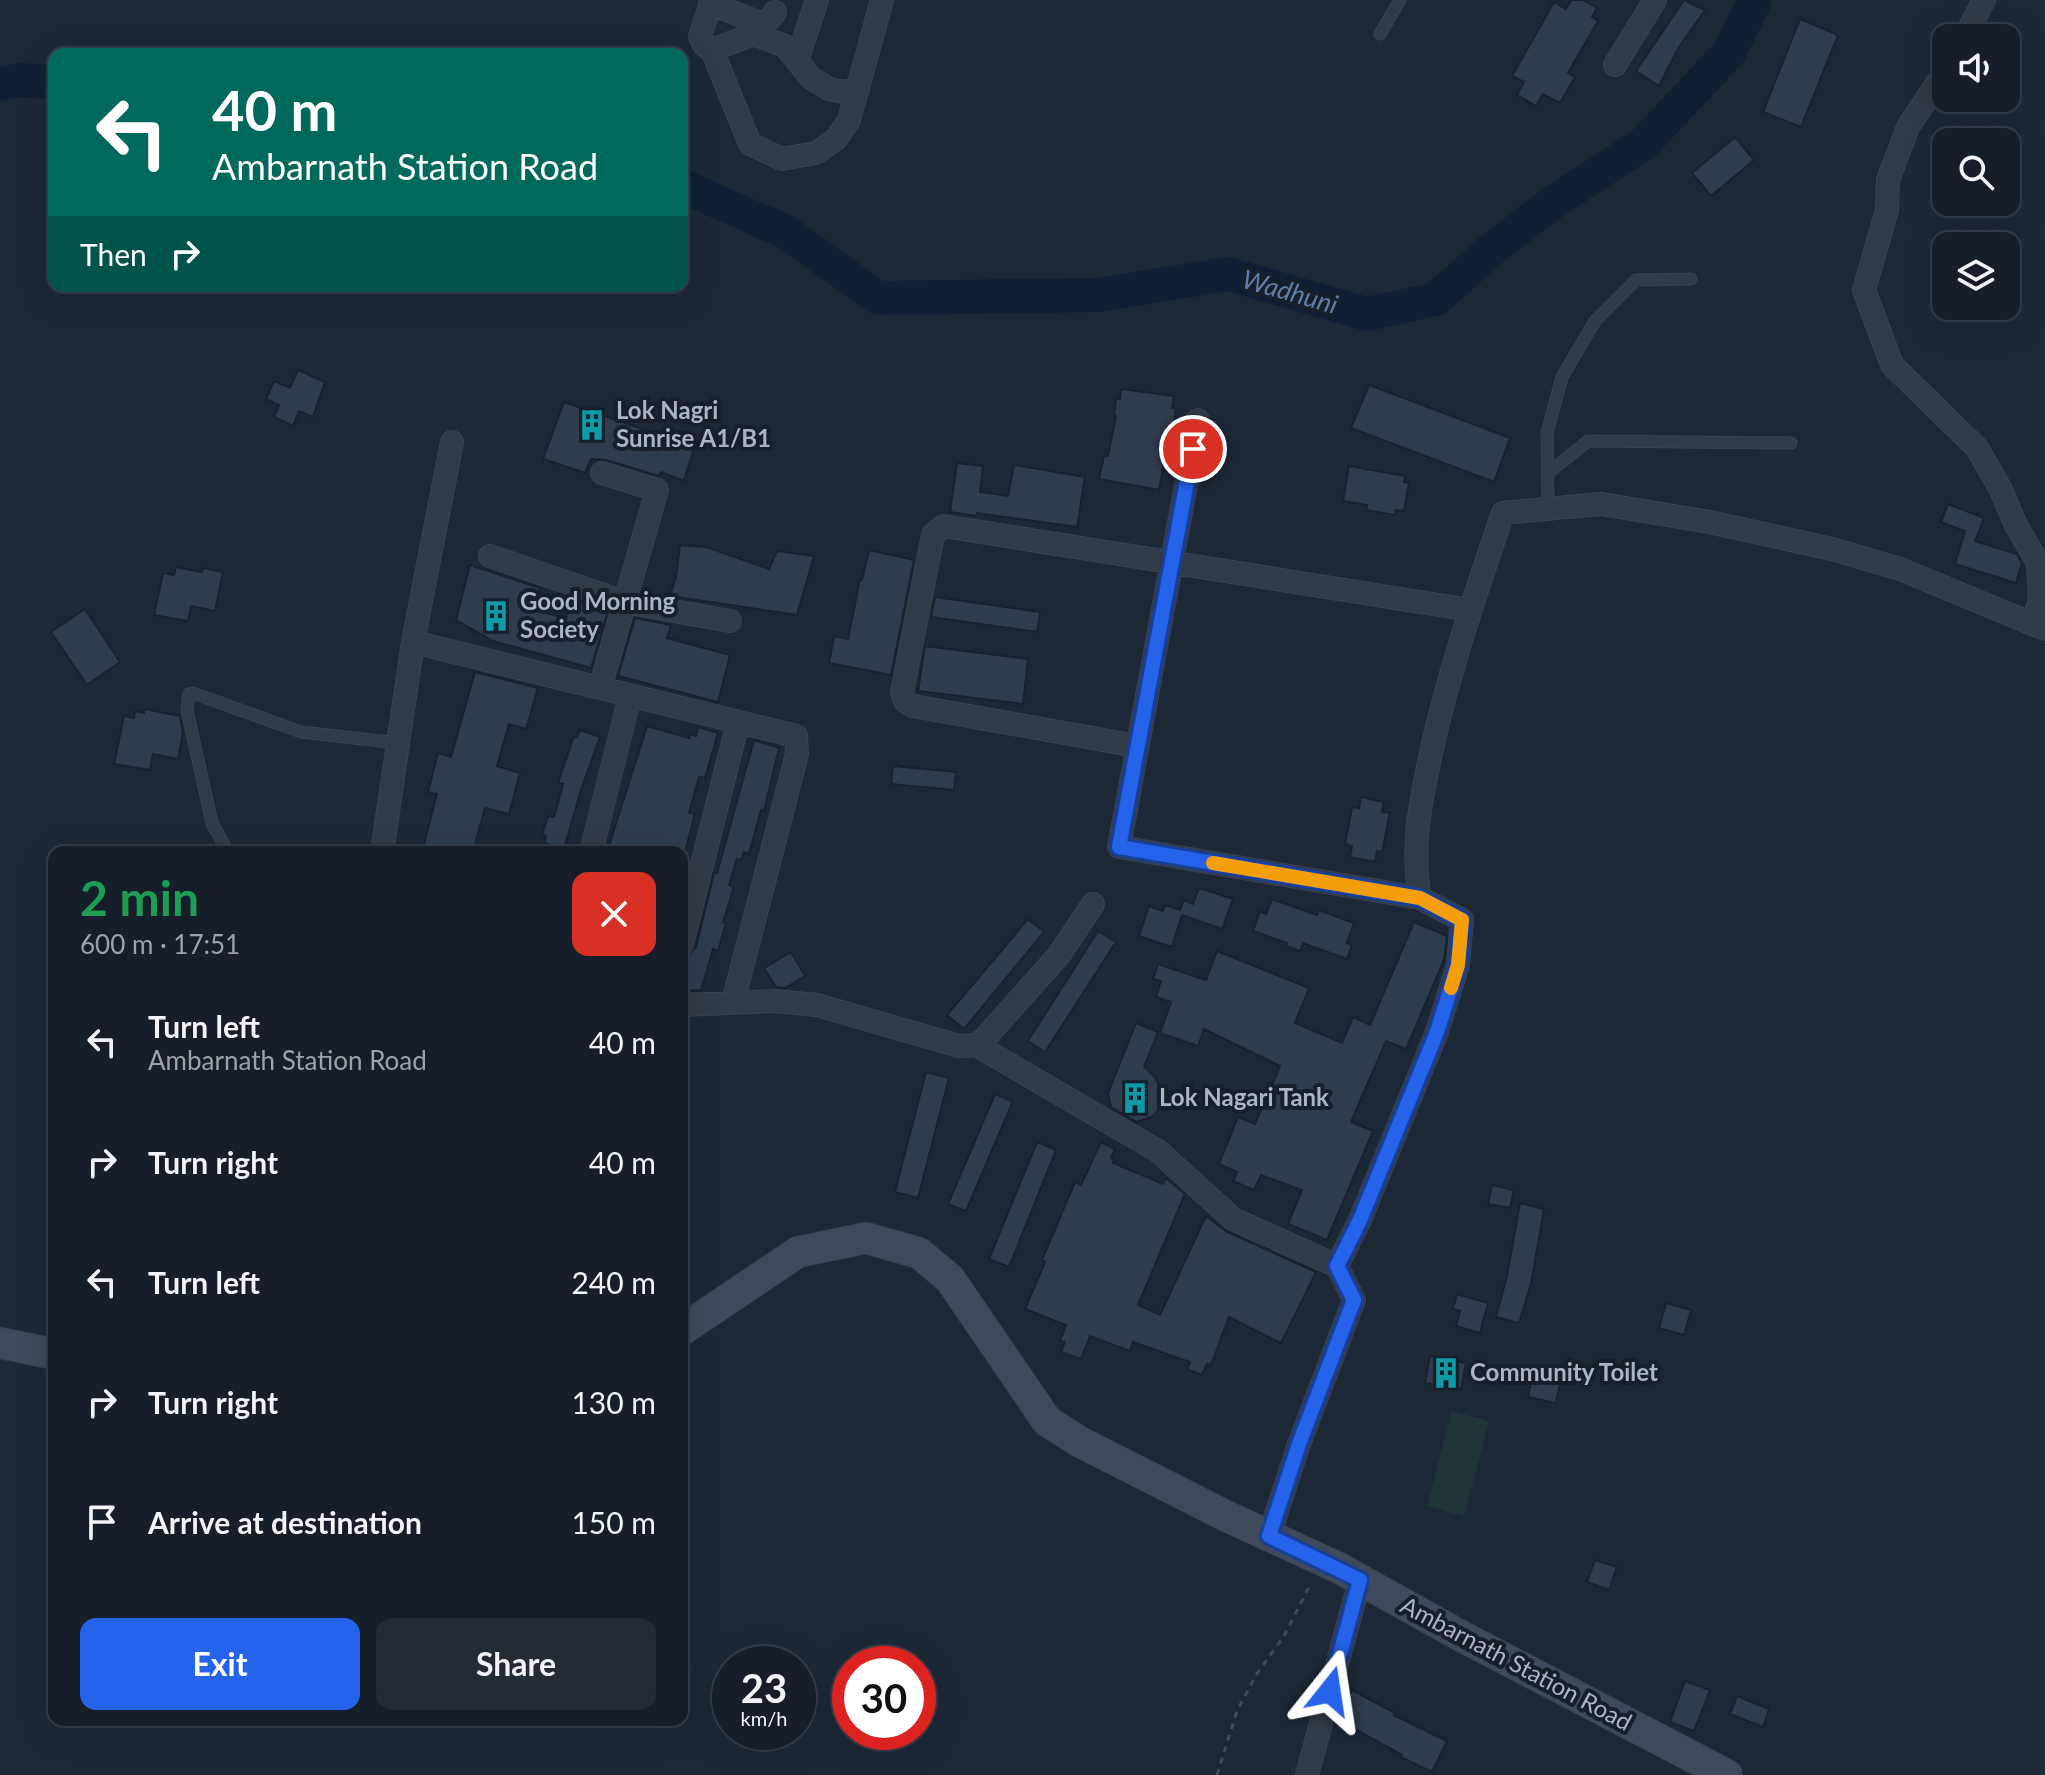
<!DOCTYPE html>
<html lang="en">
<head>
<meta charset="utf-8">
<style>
  body { margin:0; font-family:Lato,sans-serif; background:#232b35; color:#f1f3f6; height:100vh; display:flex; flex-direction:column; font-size:30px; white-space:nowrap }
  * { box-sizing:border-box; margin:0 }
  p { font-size:26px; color:#9ea2a8 }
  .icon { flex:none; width:44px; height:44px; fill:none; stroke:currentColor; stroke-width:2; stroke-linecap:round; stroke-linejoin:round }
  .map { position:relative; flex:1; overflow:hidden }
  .details { position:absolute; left:48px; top:846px; width:640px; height:880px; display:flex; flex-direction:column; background:#161e29; border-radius:16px; box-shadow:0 8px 32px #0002,0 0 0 2px #353c46 }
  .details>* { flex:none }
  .guide { position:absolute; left:48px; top:48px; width:640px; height:244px; border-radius:16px; box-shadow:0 8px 32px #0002,0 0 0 2px #353c46; background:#00695c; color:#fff; overflow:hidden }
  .tools { position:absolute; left:1932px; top:24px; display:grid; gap:16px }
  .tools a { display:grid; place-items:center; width:88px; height:88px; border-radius:16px; background:#161e29; box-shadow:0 8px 32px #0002,0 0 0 2px #353c46; font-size:40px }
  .speed { position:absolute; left:712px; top:1646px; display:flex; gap:16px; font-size:40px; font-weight:700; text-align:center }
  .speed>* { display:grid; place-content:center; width:104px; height:104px; border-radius:50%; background:#161e29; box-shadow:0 8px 32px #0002,0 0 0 2px #353c46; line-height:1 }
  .speed small { font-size:20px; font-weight:400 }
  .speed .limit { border:12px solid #d22; background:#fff; color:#111 }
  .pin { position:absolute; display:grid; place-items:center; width:68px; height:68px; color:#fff; margin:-34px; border:4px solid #fff; border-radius:50%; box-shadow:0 2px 8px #0007 }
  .me { position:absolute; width:88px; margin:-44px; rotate:15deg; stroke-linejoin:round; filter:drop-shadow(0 0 6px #0008) }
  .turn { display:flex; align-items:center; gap:28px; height:168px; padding:0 32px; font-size:36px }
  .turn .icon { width:104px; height:104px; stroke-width:2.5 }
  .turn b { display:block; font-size:56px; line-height:68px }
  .then { display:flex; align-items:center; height:76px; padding:0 32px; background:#0003; gap:16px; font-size:30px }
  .round { display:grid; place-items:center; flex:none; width:84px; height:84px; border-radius:16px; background:#232b35 }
  .summary { display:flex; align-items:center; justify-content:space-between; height:136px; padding:0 32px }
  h1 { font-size:48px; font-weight:700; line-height:60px; color:#1e9e55 }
  .cta { display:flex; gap:16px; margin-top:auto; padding:16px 32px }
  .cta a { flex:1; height:92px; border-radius:16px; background:#2563eb; color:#fff; font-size:32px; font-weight:700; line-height:92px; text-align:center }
  .cta a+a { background:#232b35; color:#f1f3f6 }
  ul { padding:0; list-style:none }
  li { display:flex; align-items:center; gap:24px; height:120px; padding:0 32px }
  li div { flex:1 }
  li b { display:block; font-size:30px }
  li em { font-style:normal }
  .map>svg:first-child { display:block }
</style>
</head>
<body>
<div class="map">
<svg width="2045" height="1775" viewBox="0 0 2045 1775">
  <rect width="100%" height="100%" fill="#1d2837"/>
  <path fill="#1f3538" d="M1452,1411L1489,1421L1464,1516L1427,1506Z"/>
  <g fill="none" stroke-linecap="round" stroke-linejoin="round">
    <path stroke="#111f34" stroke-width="34" d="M0,84L19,80L54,82
      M682,186L786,232L878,298L1100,295L1228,274L1367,314L1436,299L1486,254L1552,203L1643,144L1729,53L1755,0"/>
  </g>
  <path fill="#2f3c4e" stroke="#19212e" stroke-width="2" d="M1571,0H1583L1597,8L1592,17L1598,21L1568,73L1575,77L1560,103L1543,94L1536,106L1517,95L1524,82L1512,76L1554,2L1566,9Z
    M1684,0L1705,10L1679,47L1659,86L1636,71Z
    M1800,19L1838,35L1801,127L1763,112Z
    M1735,137L1754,160L1711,196L1692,173Z
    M298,370L325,382L313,417L299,411L293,426L274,417L279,405L266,399L274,381L290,388Z
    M1369,385L1510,438L1494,482L1351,428Z
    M1121,389L1174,396L1172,408H1176L1172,437H1169L1159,490L1099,479L1104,456H1108L1116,416H1114L1116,399H1120Z
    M564,402L694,447L684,481L661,472L659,476L606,460L591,459L585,473L543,459Z
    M957,463L983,466L980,492L1008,496L1014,465L1085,477L1077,527L977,513L976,516L950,512Z
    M1349,466L1405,476L1404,482L1409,483L1404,511L1396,510L1395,515L1366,510L1367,505L1343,501Z
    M1948,504L1984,518L1975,541L2017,554L2022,563L2016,583L1955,564L1965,531L1941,522Z
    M680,545L706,547L769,569L777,551L814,556L797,615L670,596L676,577Z
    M869,550L914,560L891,675L829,663L834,636L848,639L860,579L862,580Z
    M470,565L540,588L537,611L566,618L572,599L608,611L591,668L493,641L456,620Z
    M176,567L202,572L203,568L223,572L215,611L191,606L188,621L154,615L163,573L174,575Z
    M935,597L1040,612L1037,632L931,617Z
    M85,609L120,662L87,685L51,632Z
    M635,618L671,625L667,638L730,655L718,702L618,676Z
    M925,646L1028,659L1023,704L918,691Z
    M475,672L538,688L526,729L509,724L497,766L520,773L509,814L485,808L473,852H422L437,794L428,792L438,753L451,757Z
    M145,709L180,716L183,733L178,759L153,754L150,770L114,764L124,716L134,718L135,711L144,713Z
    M647,726L689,738L690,734L696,736L698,727L718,733L705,778L699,777L689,813L695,814L685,852H659L639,846H633L631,852H607Z
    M580,730L600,737L581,790L564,849L544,843L546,836L542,835L548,816L554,817L563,784L558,783L574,736L577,737Z
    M754,740L779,748L764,811L761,810L749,854L744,852L741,860L737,859L729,885L734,887L723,922L726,923L718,951L713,949L701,990L682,991V970L686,957L696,947L714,873H717Z
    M893,766L956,772L954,790L891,784Z
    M1361,797L1384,802L1382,812L1390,813L1382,852L1377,851L1375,862L1350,857L1352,846L1345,844L1352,807L1359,808Z
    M1199,888L1233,899L1222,929L1182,915L1172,947L1139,936L1149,906L1163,911L1165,905L1180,910L1184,900L1193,904Z
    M1272,899L1317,915L1319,910L1354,923L1347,943L1352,945L1347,959L1303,943L1300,951L1286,946L1287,943L1253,931L1260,911L1266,914Z
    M1028,919L1044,932L964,1029L947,1015Z
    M1414,922L1447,936L1444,960L1406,1049L1386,1041L1351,1122L1373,1131L1327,1240L1288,1224L1302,1190L1261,1175L1254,1190L1233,1181L1237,1172L1219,1164L1238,1117L1255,1124L1280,1066L1204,1029L1198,1046L1160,1033L1171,1002L1156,997L1161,981L1153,979L1158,964L1206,980L1217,951L1309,988L1295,1023L1342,1043L1353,1017L1370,1025Z
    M1098,931L1116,942L1045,1052L1028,1041Z
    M791,952L805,976L785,988L776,987L764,968Z
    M1136,1023L1158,1032L1144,1067L1155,1077L1162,1093L1158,1110L1152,1117L1137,1122L1111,1107L1108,1093Z
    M926,1072L949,1078L918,1198L895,1192Z
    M995,1094L1012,1101L1011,1106L966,1211L948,1204Z
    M1037,1142L1056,1150L1009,1267L989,1259Z
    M1101,1142L1115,1149L1111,1158L1114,1160L1113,1163L1163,1184L1166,1178L1185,1194L1138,1305L1160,1315L1206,1216L1227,1232L1316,1272L1281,1343L1229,1317L1211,1365L1207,1364L1202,1375L1187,1369L1190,1362L1133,1342L1130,1351L1090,1336L1081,1359L1061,1352L1065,1342L1060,1341L1066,1325L1025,1309L1045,1262L1042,1260L1075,1182L1081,1185Z
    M1492,1185L1514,1190L1510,1208L1488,1204Z
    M1520,1203L1544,1209L1531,1284L1519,1323L1496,1317L1507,1276Z
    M1457,1294L1488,1303L1480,1333L1456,1326L1460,1311L1453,1309Z
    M1666,1303L1691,1310L1684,1335L1659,1328Z
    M1430,1356L1466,1363L1461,1389L1425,1383Z
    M1534,1368L1562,1374L1556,1403L1528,1397Z
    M1595,1560L1617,1567L1609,1590L1587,1582Z
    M1685,1681L1710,1690L1694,1731L1670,1722Z
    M1352,1690L1395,1713L1394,1715L1447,1741L1432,1772L1401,1757L1402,1755L1337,1719Z
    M1737,1696L1769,1709L1763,1727L1730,1714Z"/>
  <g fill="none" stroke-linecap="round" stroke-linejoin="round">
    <defs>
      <path id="service" d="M1380,34L1400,0
        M1547,474L1588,441L1791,443
        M1548,509L1547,433L1562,377L1595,321L1636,280L1691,279
        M228,852L212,823L187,710L189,694L193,693L301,732L398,743"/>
      <path id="minor" d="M712,0L700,36L704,45L712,50L750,144L782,159L816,153L836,139L849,120L882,0
        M710,3L762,24L770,19L775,12
        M1964,38L1984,0
        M712,50L754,34L785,46L811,78L829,89L844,92L858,89
        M797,60L817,0
        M1615,65L1655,0
        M1946,70L1908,127L1888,180L1887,210L1864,290L1892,365L1977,448L2000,488L2016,525L2038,563L2040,601L2032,624
        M1198,420L1119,847L1420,898
        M490,556L624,602L730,621
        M413,642L796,736L797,754L733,1002
        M600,688L657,490L602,473
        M1137,746L913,706L905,701L902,692L933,535L943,526L1470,610
        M382,852L413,642L452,442
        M591,852L630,696
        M682,944L738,722
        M682,1005L775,1001L817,1005L959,1046L976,1045L986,1037L1059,955L1093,904
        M976,1045L1158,1151L1233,1219L1337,1266
        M1269,1536L1299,1444L1354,1300L1337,1266L1360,1220L1437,1032L1458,965L1462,920L1420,898C1411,846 1420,805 1431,753C1449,671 1476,592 1503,513L1601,504L1709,522L1832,549L1900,569L2045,629
        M1307,1775L1360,1580"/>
      <path id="secondary" d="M682,1330L798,1252L866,1238L919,1253L950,1279L1047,1421L1080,1442L1226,1516L1339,1568L1463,1637L1727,1775
        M0,1343L54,1354"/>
    </defs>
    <use href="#service" stroke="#3a4351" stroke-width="13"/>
    <use href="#minor" stroke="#3a4351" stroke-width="24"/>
    <use href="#secondary" stroke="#3a4351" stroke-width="32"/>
    <path stroke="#384e51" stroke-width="3" stroke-dasharray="6 6" stroke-linecap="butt" d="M1217,1775L1237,1711L1256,1675L1284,1636L1311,1583"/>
    <use href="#service" stroke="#313a47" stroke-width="11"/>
    <use href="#minor" stroke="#313a47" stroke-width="22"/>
    <use href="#secondary" stroke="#3e495b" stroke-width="30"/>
  </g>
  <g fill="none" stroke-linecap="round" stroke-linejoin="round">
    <defs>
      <path id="route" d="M1193,449L1119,847L1420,898L1462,920L1458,965L1437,1032L1360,1220L1337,1266L1354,1300L1299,1444L1269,1536L1360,1580L1330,1691"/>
    </defs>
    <use href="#route" stroke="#184099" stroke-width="20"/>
    <use href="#route" stroke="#2563eb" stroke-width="14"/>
    <path stroke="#f59e0b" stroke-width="14" d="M1213,863L1420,898L1462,920L1458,965L1451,988"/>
  </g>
  <defs>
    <symbol id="building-bare" viewBox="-9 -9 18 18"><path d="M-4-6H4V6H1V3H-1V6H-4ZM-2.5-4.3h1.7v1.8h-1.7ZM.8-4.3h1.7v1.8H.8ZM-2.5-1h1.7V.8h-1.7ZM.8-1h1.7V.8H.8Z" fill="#0f9aa8" stroke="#171f2b" stroke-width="2.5" paint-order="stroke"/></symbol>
  </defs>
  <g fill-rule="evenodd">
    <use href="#building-bare" x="570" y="403" width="44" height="44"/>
    <use href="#building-bare" x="474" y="594" width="44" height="44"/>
    <use href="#building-bare" x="1113" y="1076" width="44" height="44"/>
    <use href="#building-bare" x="1424" y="1351" width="44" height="44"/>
  </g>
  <g text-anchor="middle" stroke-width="8" stroke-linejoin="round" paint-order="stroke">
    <g font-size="24" font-weight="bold" fill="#aab4c5" stroke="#171f2b" text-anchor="start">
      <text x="616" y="419">Lok Nagri<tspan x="616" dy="28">Sunrise A1/B1</tspan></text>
      <text x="520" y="610">Good Morning<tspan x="520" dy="28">Society</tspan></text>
      <text x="1159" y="1106">Lok Nagari Tank</text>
      <text x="1470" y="1381">Community Toilet</text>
    </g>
    <g font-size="24" fill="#aab4c5" stroke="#171f2b">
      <text transform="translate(1516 1664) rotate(28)" y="8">Ambarnath Station Road</text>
    </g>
    <g font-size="26" font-style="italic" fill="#607ea7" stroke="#171f2b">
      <text transform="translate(1290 292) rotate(16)" y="9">Wadhuni</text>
    </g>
  </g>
</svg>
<div class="tools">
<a><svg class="icon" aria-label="sound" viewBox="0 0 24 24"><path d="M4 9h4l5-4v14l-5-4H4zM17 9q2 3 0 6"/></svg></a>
<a><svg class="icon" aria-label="search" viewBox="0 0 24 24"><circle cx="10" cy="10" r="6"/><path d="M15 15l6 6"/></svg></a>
<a><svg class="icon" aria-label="layers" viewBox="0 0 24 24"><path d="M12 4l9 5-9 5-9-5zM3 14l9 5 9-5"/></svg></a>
</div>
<div class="speed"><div>23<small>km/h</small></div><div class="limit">30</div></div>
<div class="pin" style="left:1193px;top:449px;background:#d93025"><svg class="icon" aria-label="arrive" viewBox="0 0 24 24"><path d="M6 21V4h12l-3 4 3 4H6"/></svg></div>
<svg class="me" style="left:1330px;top:1691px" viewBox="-20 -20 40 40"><path d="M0-17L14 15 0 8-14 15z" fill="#2563eb" stroke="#fff" stroke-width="4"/></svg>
<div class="guide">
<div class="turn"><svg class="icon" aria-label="left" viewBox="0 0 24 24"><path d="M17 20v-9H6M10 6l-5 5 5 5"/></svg><div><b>40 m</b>Ambarnath Station Road</div></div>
<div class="then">Then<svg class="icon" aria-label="right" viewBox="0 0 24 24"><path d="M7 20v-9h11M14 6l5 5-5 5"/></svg></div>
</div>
<section class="details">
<div class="summary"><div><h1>2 min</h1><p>600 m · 17:51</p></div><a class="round" style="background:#d93025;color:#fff"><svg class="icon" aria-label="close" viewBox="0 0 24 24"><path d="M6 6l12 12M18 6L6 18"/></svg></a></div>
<ul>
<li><svg class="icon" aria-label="left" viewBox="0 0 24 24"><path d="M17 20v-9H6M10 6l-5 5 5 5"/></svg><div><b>Turn left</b><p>Ambarnath Station Road</p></div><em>40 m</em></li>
<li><svg class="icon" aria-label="right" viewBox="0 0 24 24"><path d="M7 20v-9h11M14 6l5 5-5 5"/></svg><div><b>Turn right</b></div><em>40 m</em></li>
<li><svg class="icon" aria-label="left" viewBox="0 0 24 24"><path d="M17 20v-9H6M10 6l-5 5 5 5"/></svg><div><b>Turn left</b></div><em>240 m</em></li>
<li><svg class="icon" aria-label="right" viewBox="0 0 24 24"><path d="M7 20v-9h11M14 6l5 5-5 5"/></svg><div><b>Turn right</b></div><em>130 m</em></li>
<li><svg class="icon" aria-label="arrive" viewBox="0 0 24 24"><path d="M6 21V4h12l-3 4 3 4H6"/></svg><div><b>Arrive at destination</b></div><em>150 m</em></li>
</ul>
<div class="cta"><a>Exit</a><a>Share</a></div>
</section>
</div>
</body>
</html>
